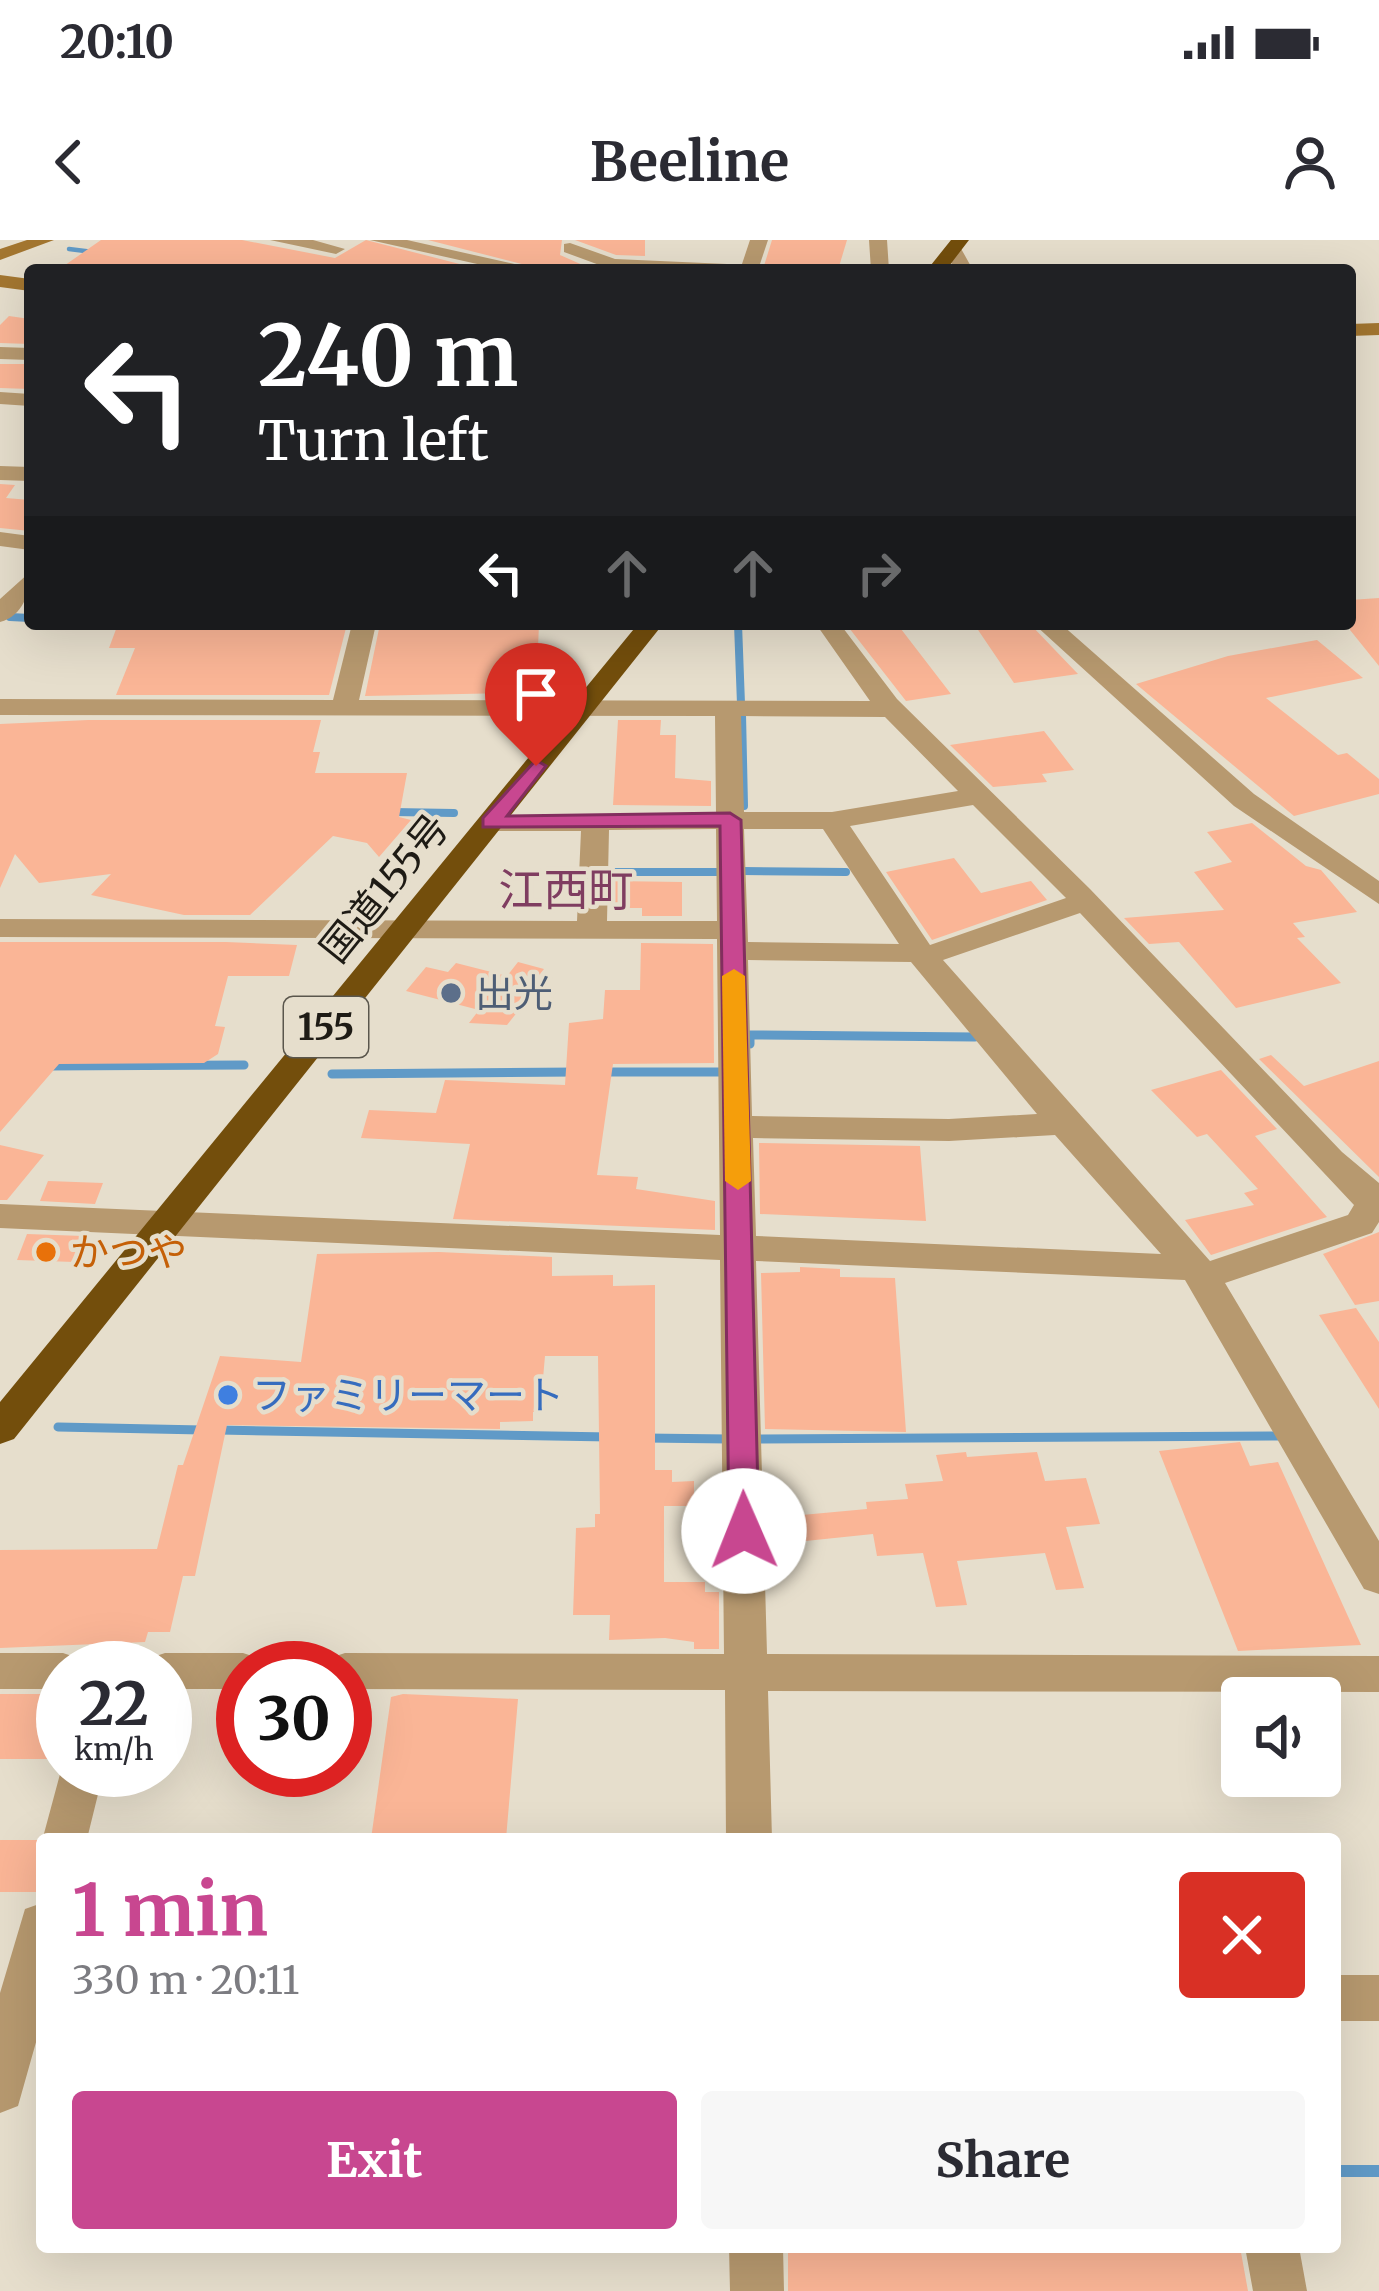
<!DOCTYPE html>
<html lang="en">
<head>
<meta charset="utf-8">
<style>
  body { margin:0; font-family:Merriweather,"Noto Sans JP",serif; background:#f7f7f7; color:#2b2b33; height:100vh; display:flex; flex-direction:column; font-size:45px; white-space:nowrap }
  * { box-sizing:border-box; margin:0 }
  p { font-size:39px; color:#7c7c81 }
  .icon { flex:none; width:66px; height:66px; fill:none; stroke:currentColor; stroke-width:2; stroke-linecap:round; stroke-linejoin:round }
  .map { position:relative; flex:1; overflow:hidden }
  .side { position:absolute; left:36px; top:1593px; width:1305px; height:420px; display:flex; flex-direction:column; background:#fff; border-radius:12px; box-shadow:0 12px 48px #0002 }
  .side>* { flex:none }
  .banner { position:absolute; left:24px; top:24px; width:1332px; height:366px; border-radius:12px; box-shadow:0 12px 48px #0002; background:#202124; color:#fff; overflow:hidden }
  .fabs { position:absolute; left:1221px; top:1437px; display:grid; gap:24px }
  .fabs a { display:grid; place-items:center; width:120px; height:120px; border-radius:12px; background:#fff; box-shadow:0 12px 48px #0002; font-size:60px }
  .speed { position:absolute; left:36px; top:1401px; display:flex; gap:24px; font-size:60px; font-weight:700; text-align:center }
  .speed>* { display:grid; place-content:center; width:156px; height:156px; border-radius:50%; background:#fff; box-shadow:0 12px 48px #0002; line-height:1 }
  .speed small { font-size:30px; font-weight:400 }
  .speed .limit { border:18px solid #d22; background:#fff; color:#111 }
  .pin { position:absolute; display:grid; place-items:center; width:102px; height:102px; color:#fff; margin:-123px -51px; border-radius:50% 50% 50% 0; rotate:-45deg; box-shadow:0 0 12px #0007 }
  .pin .icon { rotate:45deg }
  .me { position:absolute; width:132px; margin:-66px; rotate:359deg; stroke-linejoin:round; filter:drop-shadow(0 0 9px #0008) }
  .turn { display:flex; align-items:center; gap:42px; height:252px; padding:0 36px; font-size:54px }
  .turn .icon { width:156px; height:156px; stroke-width:2.5 }
  .turn b { display:block; font-size:84px; line-height:102px }
  .lanes { display:flex; align-items:center; height:114px; padding:0 36px; background:#0003; justify-content:center; gap:60px; direction:ltr }
  .lanes .off { opacity:.35 }
  .round { display:grid; place-items:center; flex:none; width:126px; height:126px; border-radius:12px; background:#f7f7f7 }
  .headline { display:flex; align-items:center; justify-content:space-between; height:204px; padding:0 36px }
  h1 { font-size:72px; font-weight:700; line-height:90px; color:#c84790 }
  .cta { display:flex; gap:24px; margin-top:auto; padding:24px 36px }
  .cta a { flex:1; height:138px; border-radius:12px; background:#c84790; color:#fff; font-size:48px; font-weight:700; line-height:138px; text-align:center }
  .cta a+a { background:#f7f7f7; color:#2b2b33 }
  .status { display:flex; justify-content:space-between; align-items:center; height:84px; padding:0 60px; background:#fff; direction:ltr }
  .status svg { height:33px; fill:currentColor }
  header { display:flex; justify-content:space-between; align-items:center; height:156px; padding:0 36px; background:#fff; font-size:54px; font-weight:700 }
  .map>svg:first-child { display:block }
</style>
</head>
<body>
<div class="status"><b>20:10</b><svg viewBox="0 0 49 12"><path d="M0 12V9h3v3zM5 12V6h3v6zM10 12V3h3v9zM15 12V0h3v12zM26 1h20v11H26zM47 4h2v5h-2z"/></svg></div>
<header><svg class="icon" aria-label="back" viewBox="0 0 24 24"><path d="M15 5l-7 7 7 7"/></svg>Beeline<svg class="icon" aria-label="person" viewBox="0 0 24 24"><circle cx="12" cy="8" r="4"/><path d="M4 21q1-7 8-7t8 7"/></svg></header>
<div class="map">
<svg width="1379" height="2051" viewBox="0 0 1379 2051">
  <rect width="100%" height="100%" fill="#e6decc"/>
  <g fill="none" stroke-linecap="round" stroke-linejoin="round">
    <path stroke="#609ac7" stroke-width="4.5" d="M69,9L93,12"/>
    <path stroke="#609ac7" stroke-width="8" d="M10,377L30,378
      M738,384L741,464
      M742,474L744,566
      M393,572L454,573
      M604,626V632H724
      M742,631L846,632"/>
    <path stroke="#609ac7" stroke-width="9" d="M750,804V795L975,797
      M46,826L244,825
      M601,832H727
      M332,834L578,832
      M58,1187L202,1190
      M219,1190L610,1197
      M645,1198L729,1199
      M754,1199L1282,1196"/>
    <path stroke="#609ac7" stroke-width="12" d="M1335,1931H1379"/>
  </g>
  <path fill="#fab596" d="M101,0H242L335,18L366,0L483,30H58Z
    M428,0H562L560,15L594,30H545Z
    M575,0H645V16L616,15Z
    M772,0H847L838,30L763,29Z
    M9,76L30,79V104L0,103V85Z
    M0,124H30V149L0,148Z
    M0,244L15,245L6,258L30,260V291L0,288Z
    M1379,358V426L1350,390V360Z
    M118,384H347L329,455H116L135,408H109Z
    M380,384H539L538,408L558,411L555,452L365,456Z
    M846,384L901,389L951,454L906,461Z
    M974,384H1030L1078,434L1014,443Z
    M1317,400L1363,438L1266,458L1338,515L1347,513L1379,539V554L1294,576L1136,444L1228,416Z
    M88,480H321L313,512H320L315,533H407L399,577L411,580L379,617L367,603L333,596L250,675H184L91,655L111,634L39,643L15,614L0,648V484Z
    M618,480H661L660,495H676L675,538L711,541V566L613,565Z
    M1044,491L1074,530L1042,534L1047,542L993,547L950,505Z
    M1252,583L1306,626L1321,630L1357,672L1293,683L1305,697L1297,698L1341,743L1236,768L1179,702L1149,704L1124,678L1224,670L1194,632L1232,622L1207,592Z
    M954,618L981,653L1031,641L1047,660L932,700L886,632Z
    M612,641L682,642V676H642V668H612Z
    M0,702H226L297,705L289,736H228L215,786L225,787L218,814L204,823L59,824L0,892Z
    M641,703L713,704L714,823L613,824L597,935L638,937L636,949L715,961V990L453,979L470,904L361,898L369,870L436,873L445,840L565,845L569,783L603,779L605,750H640Z
    M518,722L544,729L536,739L542,741L507,785L469,783L479,770L406,751L426,727L448,732L456,723L507,736Z
    M1271,815L1304,846L1379,821V937L1259,819Z
    M1221,830L1277,889L1255,896L1327,977L1211,1015L1185,980L1254,965L1244,953L1258,949L1207,894L1197,897L1151,850Z
    M759,903L920,906L926,981L760,974Z
    M0,905L44,915L7,960H0Z
    M48,941L103,943L95,964L40,961Z
    M1379,992V1061L1355,1065L1323,1014Z
    M27,994L83,996L74,1022L17,1020Z
    M439,1012L552,1017V1036L613,1035V1046L655,1045V1230H672V1242L694,1241V1266H664V1342H705V1352H719V1409H694V1402L665,1398L609,1400L610,1375H573L576,1288L595,1287V1274H600L598,1116H545L540,1172H533V1181L500,1182V1189L227,1185L195,1336H183L170,1392H148L145,1402L0,1408V1310L157,1309L178,1225H183L220,1116L301,1122L317,1014Z
    M800,1027L840,1029V1037L895,1038L906,1192L765,1189L761,1033L800,1032Z
    M1356,1068L1379,1102V1169L1319,1075Z
    M1240,1202L1250,1226L1278,1222L1361,1405L1238,1411L1159,1211Z
    M966,1212L967,1217L1037,1212L1045,1241L1086,1238L1100,1284L1066,1287L1084,1348L1056,1350L1045,1313L957,1321L967,1365L936,1367L923,1313L877,1316L873,1294L796,1302L791,1276L867,1269L866,1262L908,1259L905,1244L943,1241L936,1215Z
    M0,1454H63V1519H0Z
    M403,1454L518,1459L506,1599H371L391,1457Z
    M0,1600H38L42,1605L39,1652H0Z
    M788,2007H1240L1248,2051H788Z"/>
  <g fill="none" stroke-linecap="round" stroke-linejoin="round">
    <path fill="#b7996f" fill-rule="evenodd" d="M270,0H313L345,9L336,14Z
      M370,0H407L541,30H504Z
      M750,0H768L758,30H740Z
      M869,0H887L889,30H871Z
      M570,3L615,19L727,24L736,30H613L564,12V4Z
      M953,4L959,5L973,30H955L944,9Z
      M0,107L30,108V120L0,119Z
      M0,152L30,154V166L0,164Z
      M0,226L30,227V241L0,240Z
      M0,292L30,296V310L0,306Z
      M30,332C30,353 23,376 0,382V359Z
      M352,384H376L359,460L870,461L816,384H840L897,459L1090,649L1342,912L1379,943V982L1372,993L1225,1043L1379,1301V1354L1364,1349L1185,1040L756,1021L767,1414L1379,1416V1452L768,1451L772,1599H726L725,1450L345,1449V1428H325L330,1418L345,1413L724,1414L720,1020L0,988V964L720,995L717,699L0,697V679L577,681L581,591H491L481,589V577L716,573L715,476L0,475V459L333,460ZM741,476L885,477L958,551L832,572H744ZM973,565L1066,658L930,705L850,586ZM716,589L717,681H607L609,590ZM744,589H823L899,704L748,702ZM1080,673L1354,965L1348,975L1210,1021L943,720ZM748,720L911,722L1037,874L949,879L752,876ZM1055,895L1161,1014L756,996L753,898L949,901Z
      M1034,384H1061L1254,554L1379,641V664L1234,566Z
      M0,1413H63L78,1418L83,1428H63V1449H0Z
      M165,1413H243L258,1418L263,1428H243V1449H165V1428H145L150,1418Z
      M63,1523V1530H104L87,1599L42,1601Z
      M42,1663V1781L18,1866L0,1873V1753L25,1669Z
      M1335,1735H1379V1781H1335Z
      M729,2007H783L784,2051H730Z
      M1245,2007H1299L1307,2051H1253Z"/>
    <path fill="#a37630" fill-rule="evenodd" d="M27,0H54L0,20V9Z
      M0,35L30,39V51L0,47Z
      M1379,83V95L1350,96V84Z"/>
    <path fill="#734e0c" fill-rule="evenodd" d="M951,0H969L946,30H927Z
      M638,384H663L14,1199L0,1204V1162Z"/>
  </g>
  <path fill="#c84790" stroke="#822e5e" stroke-width="3" d="M536,520L546,526L507,576L730,573L741,580L759,1291L744,1303L729,1291L720,586L483,587V578Z"/>
  <path fill="#f59e0b" d="M734,729L745,736L751,941L738,950L725,941L722,736Z"/>
  <circle fill="#5c6f8a" stroke="#e6decc" stroke-width="4.5" cx="451" cy="753" r="12"/>
  <circle fill="#e8710a" stroke="#e6decc" stroke-width="4.5" cx="46" cy="1012" r="12"/>
  <circle fill="#3f7fe0" stroke="#e6decc" stroke-width="4.5" cx="228" cy="1155" r="12"/>
  <g text-anchor="middle" stroke-width="9" stroke-linejoin="round" paint-order="stroke">
    <rect fill="#e6decc" stroke="#5a564c" stroke-width="3" x="284" y="757" width="84" height="60" rx="9"/>
    <g font-size="36" font-weight="bold" fill="#1e1b15">
      <text x="326" y="800">155</text>
    </g>
    <g font-size="39" fill="#1e1b15" stroke="#e6decc">
      <text transform="translate(384 648) rotate(-51)" y="14">国道155号</text>
    </g>
    <g font-size="39" fill="#4e5e75" stroke="#e6decc" text-anchor="start">
      <text x="475" y="767">出光</text>
    </g>
    <g font-size="39" fill="#c56008" stroke="#e6decc" text-anchor="start">
      <text x="70" y="1026">かつや</text>
    </g>
    <g font-size="39" fill="#366cbe" stroke="#e6decc" text-anchor="start">
      <text x="252" y="1169">ファミリーマート</text>
    </g>
    <g font-size="45" fill="#7f3d60" stroke="#e6decc">
      <text x="566" y="666">江西町</text>
    </g>
  </g>
</svg>
<div class="fabs">
<a><svg class="icon" aria-label="sound" viewBox="0 0 24 24"><path d="M4 9h4l5-4v14l-5-4H4zM17 9q2 3 0 6"/></svg></a>
</div>
<div class="speed"><div>22<small>km/h</small></div><div class="limit">30</div></div>
<div class="pin" style="left:536px;top:526px;background:#d93025"><svg class="icon" aria-label="arrive" viewBox="0 0 24 24"><path d="M6 21V4h12l-3 4 3 4H6"/></svg></div>
<svg class="me" style="left:744px;top:1291px" viewBox="-20 -20 40 40"><circle r="19" fill="#fff"/><path d="M0-13L10 11 0 6-10 11z" fill="#c84790"/></svg>
<div class="banner">
<div class="turn"><svg class="icon" aria-label="left" viewBox="0 0 24 24"><path d="M17 20v-9H6M10 6l-5 5 5 5"/></svg><div><b>240 m</b>Turn left</div></div>
<div class="lanes"><svg class="icon" aria-label="left" viewBox="0 0 24 24"><path d="M17 20v-9H6M10 6l-5 5 5 5"/></svg><svg class="icon off" aria-label="ahead" viewBox="0 0 24 24"><path d="M12 20V5M6 11l6-6 6 6"/></svg><svg class="icon off" aria-label="ahead" viewBox="0 0 24 24"><path d="M12 20V5M6 11l6-6 6 6"/></svg><svg class="icon off" aria-label="right" viewBox="0 0 24 24"><path d="M7 20v-9h11M14 6l5 5-5 5"/></svg></div>
</div>
<section class="side">
<div class="headline"><div><h1>1 min</h1><p>330 m · 20:11</p></div><a class="round" style="background:#d93025;color:#fff"><svg class="icon" aria-label="close" viewBox="0 0 24 24"><path d="M6 6l12 12M18 6L6 18"/></svg></a></div>
<div class="cta"><a>Exit</a><a>Share</a></div>
</section>
</div>
</body>
</html>
